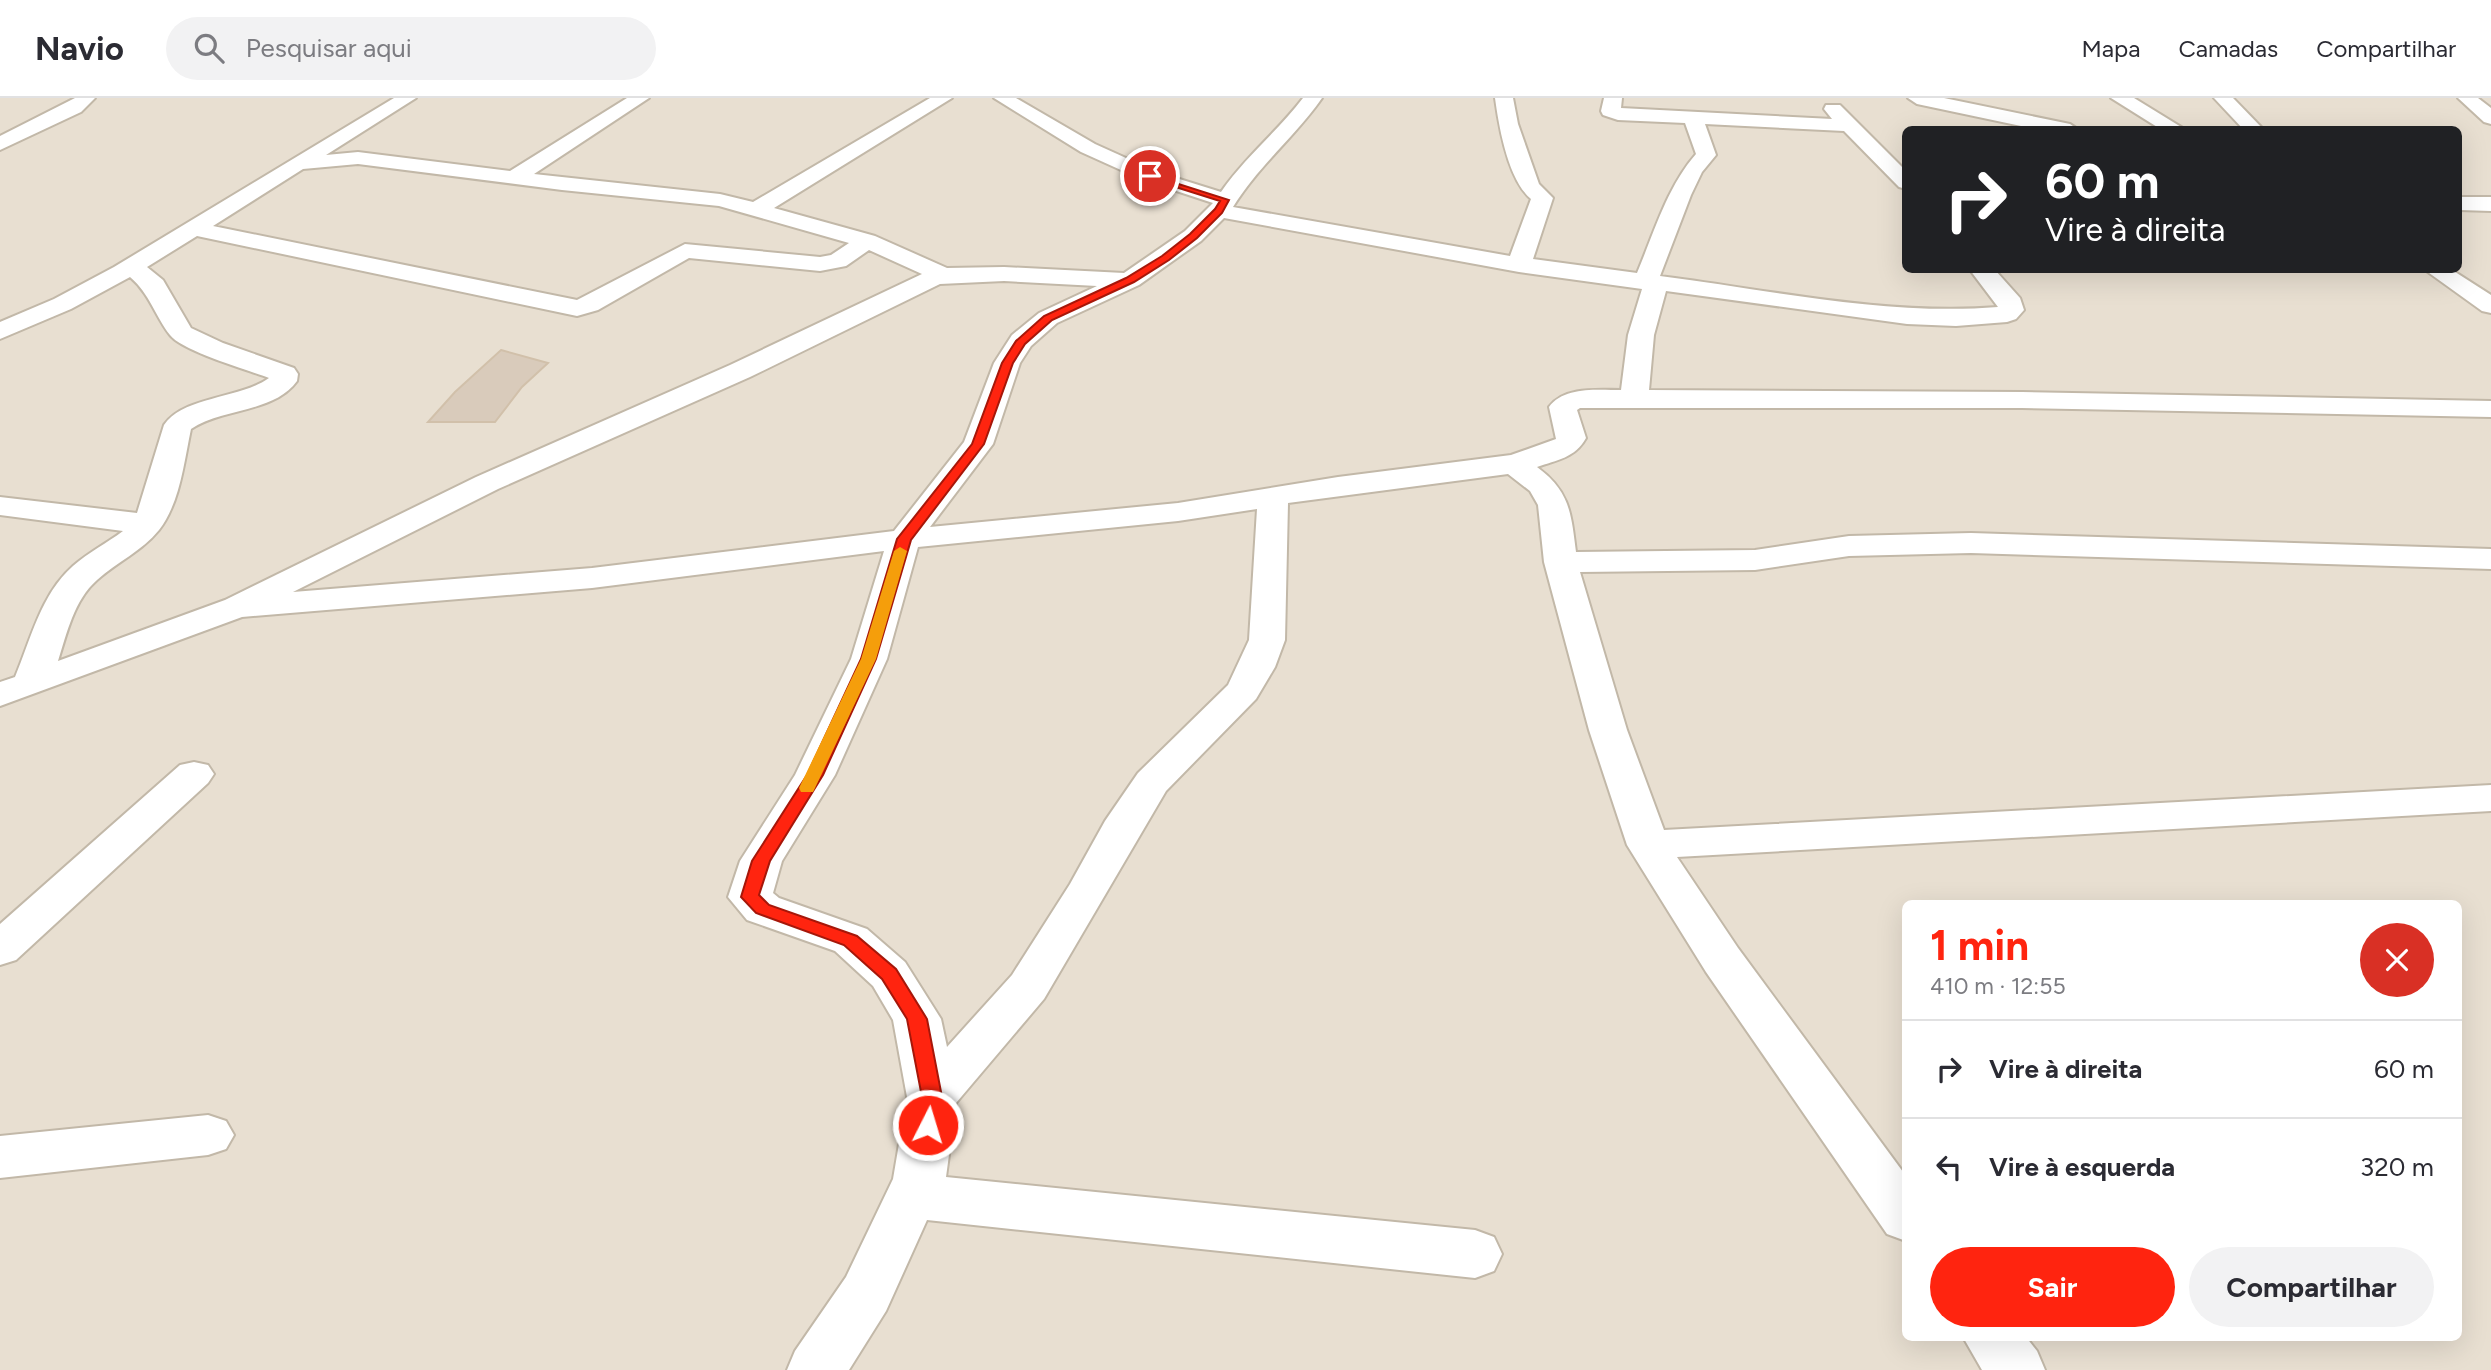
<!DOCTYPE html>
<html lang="pt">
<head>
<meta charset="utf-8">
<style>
  body { margin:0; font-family:Figtree,sans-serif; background:#f2f2f3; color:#2b2b33; height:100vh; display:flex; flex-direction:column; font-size:26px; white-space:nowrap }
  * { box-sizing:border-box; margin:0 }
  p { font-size:23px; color:#7c7c81 }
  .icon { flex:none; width:38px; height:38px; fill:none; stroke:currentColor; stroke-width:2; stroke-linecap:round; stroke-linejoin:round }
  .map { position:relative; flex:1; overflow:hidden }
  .side { position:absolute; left:1902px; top:802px; width:560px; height:441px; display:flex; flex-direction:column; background:#fff; border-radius:10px; box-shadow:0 7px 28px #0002 }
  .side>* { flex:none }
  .banner { position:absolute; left:1902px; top:28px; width:560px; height:147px; border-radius:10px; box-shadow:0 7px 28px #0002; background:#202124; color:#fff; overflow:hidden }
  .pin { position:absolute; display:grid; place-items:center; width:60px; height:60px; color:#fff; margin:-30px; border:4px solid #fff; border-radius:50%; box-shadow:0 2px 7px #0007 }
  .me { position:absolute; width:77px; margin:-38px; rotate:5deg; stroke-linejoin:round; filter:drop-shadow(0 0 5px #0008) }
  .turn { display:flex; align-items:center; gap:24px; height:147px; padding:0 28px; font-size:32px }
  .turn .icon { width:91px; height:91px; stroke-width:2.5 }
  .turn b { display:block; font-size:49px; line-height:60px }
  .round { display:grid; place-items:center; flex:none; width:74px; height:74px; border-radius:37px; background:#f2f2f3 }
  .head { display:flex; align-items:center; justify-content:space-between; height:119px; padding:0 28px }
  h1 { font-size:42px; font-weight:700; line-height:52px; color:#ff240f }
  .button { display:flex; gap:14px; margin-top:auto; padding:14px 28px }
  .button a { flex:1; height:80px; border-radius:42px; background:#ff240f; color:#fff; font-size:28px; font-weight:700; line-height:80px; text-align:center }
  .button a+a { background:#f2f2f3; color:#2b2b33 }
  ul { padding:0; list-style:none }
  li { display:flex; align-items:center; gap:21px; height:98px; padding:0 28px; border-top:2px solid #e1e1e2 }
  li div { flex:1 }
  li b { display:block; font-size:26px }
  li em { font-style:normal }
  header { display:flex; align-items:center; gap:42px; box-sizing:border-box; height:98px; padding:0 35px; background:#fff; border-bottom:2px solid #e1e1e2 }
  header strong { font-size:33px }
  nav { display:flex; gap:38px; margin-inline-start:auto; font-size:24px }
  .search { width:490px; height:63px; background:#f2f2f3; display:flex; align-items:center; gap:18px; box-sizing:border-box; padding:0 24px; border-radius:38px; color:#7c7c81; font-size:26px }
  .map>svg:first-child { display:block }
</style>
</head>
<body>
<header>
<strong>Navio</strong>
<div class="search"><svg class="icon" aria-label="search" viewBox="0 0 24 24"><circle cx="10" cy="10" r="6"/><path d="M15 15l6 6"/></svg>Pesquisar aqui</div>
<nav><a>Mapa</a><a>Camadas</a><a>Compartilhar</a></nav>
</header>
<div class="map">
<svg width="2491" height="1272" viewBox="0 0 2491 1272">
  <rect width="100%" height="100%" fill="#f3ede3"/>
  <path fill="#e8dfd1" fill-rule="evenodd" d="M0,0H2491V1272H0ZM1906,32H2459V172H1906ZM1906,805H2459V1239H1906Z"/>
  <path fill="#d9cbbb" stroke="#d1c0aa" stroke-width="2" d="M501,252L548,265L522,289L495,324H428L455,294Z"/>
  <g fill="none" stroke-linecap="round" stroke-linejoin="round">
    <defs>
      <path id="minor" d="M75,0H95L81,14L0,52V38Z
        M394,0H416L326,57L358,54L510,73L627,0H649L534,76L720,96L753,104L930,0H952L774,110L875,138L947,170L1004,169L1124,175L1185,133L1213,105L1143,82L1081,54L994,0H1016L1095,46L1157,74L1221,94C1245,59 1278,33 1303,0H1322C1294,40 1259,67 1233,109L1510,158L1531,101C1508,82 1499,29 1495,0H1513L1518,26L1539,86L1553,100L1533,161L1637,175C1654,135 1667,89 1696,56L1685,25L1618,22L1603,17L1601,13L1604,0H1622L1621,10L1832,21L1824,11L1826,7H1840L1906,73V91L1899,89L1844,33L1705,26L1716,57L1702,74L1691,97L1660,178C1770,192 1888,218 1998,209L1970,172H1995L2020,200L2024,212L2016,221L2007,224L1956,228L1907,226L1666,193L1654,237L1649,292L2022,294L2491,303V319L2022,310H1580L1577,312L1586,340C1575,360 1557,362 1537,369C1570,393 1571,415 1576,454L1755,452L1849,438L1971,435L2491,451V471L1971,455L1849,458L1755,472L1580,474L1627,632L1664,732L2491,687V713L1677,759L1738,850L1906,1078V1143L1887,1136L1706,874L1627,747L1589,632L1544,464L1538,407L1530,393L1508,376L1288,405L1285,542L1275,569L1256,601L1166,693L1044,901L956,1005L946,1079L1475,1132L1494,1139L1502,1156L1494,1173L1475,1180L927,1122L886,1213L849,1272H787L795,1253L846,1179L893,1081L907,999L893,922L873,888L835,853L747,822L728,799L740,763L795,677L851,561L884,453L592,490L242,519L0,608V584L15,579C31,541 41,496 73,468C89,454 107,445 123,433L0,417V399L137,415L164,327C184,298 240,301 269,280C248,272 182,253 170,237C155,218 150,196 130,179L71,211L0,241V224L54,201L114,169ZM358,66L562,92L719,108L849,145L831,157L820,159L685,146L577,202L213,128L303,71ZM1224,120L1519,174L1642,191L1628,237L1621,292C1598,292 1564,288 1549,309L1556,341L1511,357L1338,379L1178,405L930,429L993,346L1020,265L1031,248L1057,225L1139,187L1201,143ZM197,138L577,218L598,212L689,160L820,173L846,168L869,152L922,176L730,267L476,379L225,502L58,563C67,535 74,502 97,482C117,464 142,453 159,432C180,405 184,364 191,331C222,310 274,315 297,283L298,276L294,270L223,245L191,230L163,182L147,169ZM1004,183L1097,188L1039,215L1012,237L994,265L964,344L894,433L592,470L293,494L498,391L750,279L940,186ZM1257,411L1249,542L1228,587L1138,675L1105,723L1070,786L1012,877L947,949L941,921L905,864L867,831L779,800L773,795L782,763L835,677L887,561L918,449L1178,423Z
        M1908,0H1944L2070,26L2079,32H2040L1917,6Z
        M2111,0H2134L2186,32H2162Z
        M2214,0H2233L2264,32H2244Z
        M2458,0H2478L2491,10V26L2484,24Z
        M2459,99H2491V113L2459,112Z
        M2425,172H2452L2491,197V215L2482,213Z
        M194,664L208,667L214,676L208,685L16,862L0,867V826L180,667Z
        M208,1017L226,1023L234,1037L226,1051L208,1057L0,1080V1038Z
        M1963,1239H2026L2037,1253L2045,1272H1982Z"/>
    </defs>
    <use href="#minor" stroke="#c2b8a8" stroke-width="4"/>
    <use href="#minor" fill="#fff" fill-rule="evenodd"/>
  </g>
  <path fill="#ff240f" stroke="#a6170a" stroke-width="2" d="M1147,76L1229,102L1222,115L1197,140L1169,162L1134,184L1052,222L1025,246L1013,265L984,346L911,442L876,561L823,677L770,763L759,797L769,807L857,838L896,871L927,921L942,999L935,1032L928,1035L920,1032L917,1027L922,999L907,921L882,881L844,847L756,815L741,799L752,763L807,677L861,561L897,441L972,346L1002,265L1016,243L1044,218L1126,180L1162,158L1190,136L1215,111L1220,103L1147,80Z"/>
  <path fill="#f59e0b" d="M900,449L907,453L876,561L815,690L813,694H801L799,690L861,561L894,453Z"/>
</svg>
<div class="pin" style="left:1150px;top:78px;background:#d93025"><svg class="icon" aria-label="arrive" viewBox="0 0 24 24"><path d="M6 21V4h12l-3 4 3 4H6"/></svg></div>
<svg class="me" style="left:928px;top:1027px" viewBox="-20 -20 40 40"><circle r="17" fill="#ff240f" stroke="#fff" stroke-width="3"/><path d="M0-11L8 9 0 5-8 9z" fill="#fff"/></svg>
<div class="banner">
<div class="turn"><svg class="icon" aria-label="right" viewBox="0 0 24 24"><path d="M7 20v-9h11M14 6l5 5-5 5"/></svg><div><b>60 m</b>Vire à direita</div></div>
</div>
<section class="side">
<div class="head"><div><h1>1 min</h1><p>410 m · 12:55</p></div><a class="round" style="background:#d93025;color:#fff"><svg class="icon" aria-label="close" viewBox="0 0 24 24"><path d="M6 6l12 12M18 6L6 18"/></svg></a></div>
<ul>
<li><svg class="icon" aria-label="right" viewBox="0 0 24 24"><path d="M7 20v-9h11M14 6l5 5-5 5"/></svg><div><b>Vire à direita</b></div><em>60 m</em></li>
<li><svg class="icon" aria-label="left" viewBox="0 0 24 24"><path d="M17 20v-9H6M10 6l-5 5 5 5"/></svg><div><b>Vire à esquerda</b></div><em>320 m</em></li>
</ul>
<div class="button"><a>Sair</a><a>Compartilhar</a></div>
</section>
</div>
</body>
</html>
